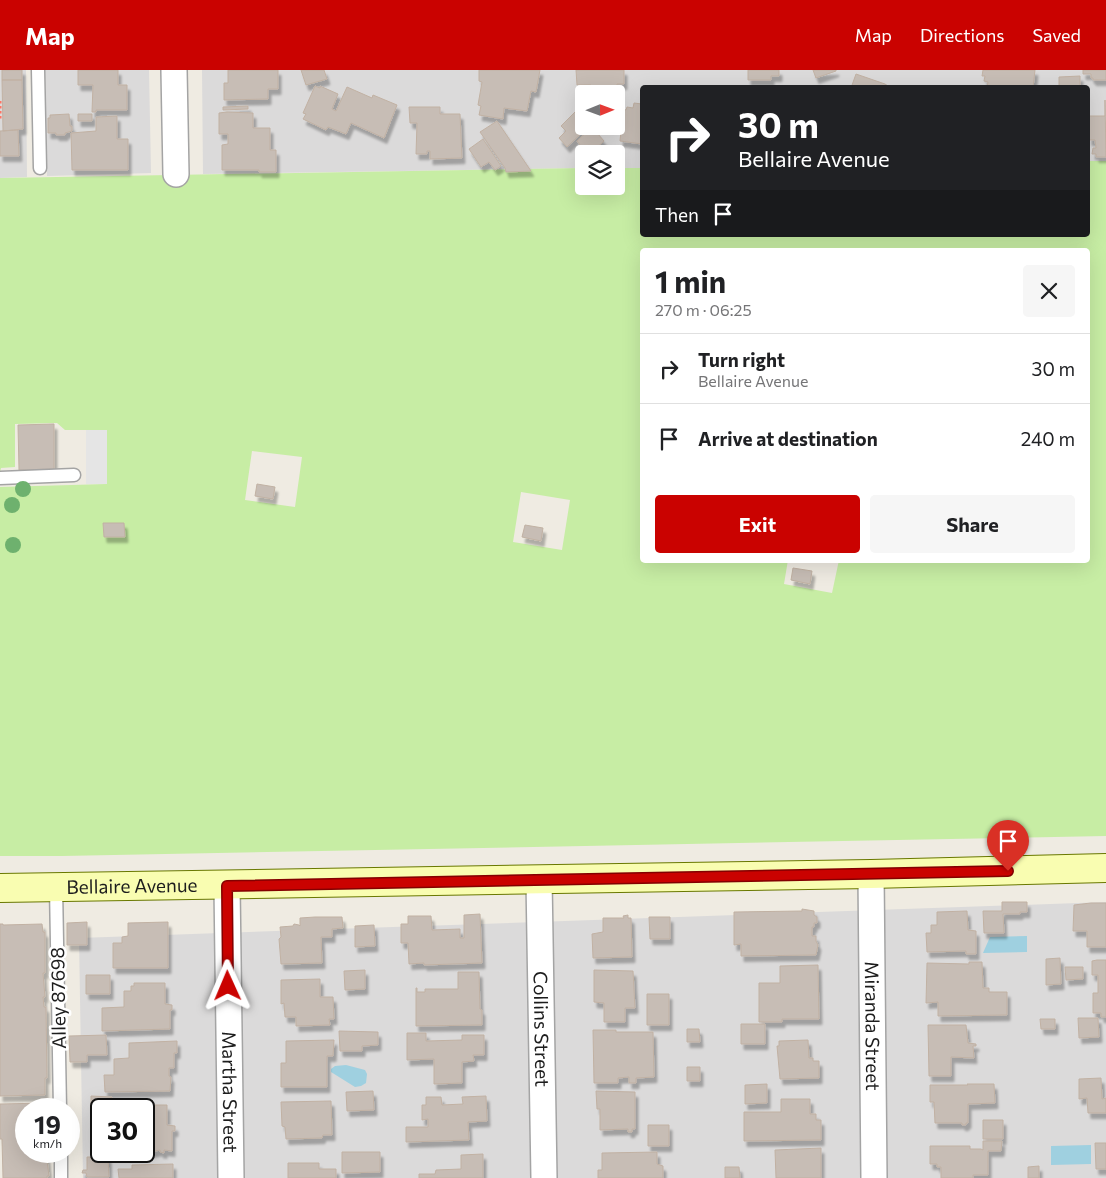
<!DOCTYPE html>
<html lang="en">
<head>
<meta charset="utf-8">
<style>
  body { margin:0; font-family:Commissioner,sans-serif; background:#f6f6f6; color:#202124; height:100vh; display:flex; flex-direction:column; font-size:19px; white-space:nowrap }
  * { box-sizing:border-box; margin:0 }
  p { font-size:16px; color:#757577 }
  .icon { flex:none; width:28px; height:28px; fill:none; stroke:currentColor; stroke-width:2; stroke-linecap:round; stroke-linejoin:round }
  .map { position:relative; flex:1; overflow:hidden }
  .drawer { position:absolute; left:640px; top:178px; width:450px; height:315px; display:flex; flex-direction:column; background:#fff; border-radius:5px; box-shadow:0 5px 20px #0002 }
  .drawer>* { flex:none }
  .guide { position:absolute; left:640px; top:15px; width:450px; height:152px; border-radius:5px; box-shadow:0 5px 20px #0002; background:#202124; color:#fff; overflow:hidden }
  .needle { width:32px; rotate:89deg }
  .fabs { position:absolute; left:575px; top:15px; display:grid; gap:10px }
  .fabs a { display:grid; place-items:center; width:50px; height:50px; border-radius:5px; background:#fff; box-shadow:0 5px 20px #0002; font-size:25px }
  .speed { position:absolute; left:15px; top:1028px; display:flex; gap:10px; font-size:25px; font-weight:700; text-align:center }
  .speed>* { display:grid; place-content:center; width:65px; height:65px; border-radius:50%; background:#fff; box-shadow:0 5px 20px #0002; line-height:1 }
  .speed small { font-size:12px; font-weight:400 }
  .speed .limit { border:2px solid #111; border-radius:8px; background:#fff; color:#111 }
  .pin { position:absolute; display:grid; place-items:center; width:42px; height:42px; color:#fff; margin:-51px -21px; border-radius:50% 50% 50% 0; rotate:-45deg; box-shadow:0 0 5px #0007 }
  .pin .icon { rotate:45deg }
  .me { position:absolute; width:55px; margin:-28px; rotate:359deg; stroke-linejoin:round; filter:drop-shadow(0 0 4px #0008) }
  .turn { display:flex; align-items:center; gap:18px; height:105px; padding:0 15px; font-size:22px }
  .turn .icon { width:65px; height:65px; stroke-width:2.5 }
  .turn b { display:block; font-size:35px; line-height:42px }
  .then { display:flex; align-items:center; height:48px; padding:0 15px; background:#0003; gap:10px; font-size:19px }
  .round { display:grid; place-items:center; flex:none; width:52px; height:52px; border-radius:5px; background:#f6f6f6 }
  .headline { display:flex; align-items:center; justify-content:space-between; height:85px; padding:0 15px }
  h1 { font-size:30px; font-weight:700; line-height:38px }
  .button { display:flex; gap:10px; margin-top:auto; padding:10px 15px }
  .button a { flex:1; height:58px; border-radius:5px; background:#ca0200; color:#fff; font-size:20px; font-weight:700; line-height:58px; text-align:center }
  .button a+a { background:#f6f6f6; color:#202124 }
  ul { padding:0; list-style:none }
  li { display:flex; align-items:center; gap:15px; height:70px; padding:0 15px; border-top:1px solid #e0e0e0 }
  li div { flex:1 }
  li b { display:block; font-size:19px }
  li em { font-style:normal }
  header { display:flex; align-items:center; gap:30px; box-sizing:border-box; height:70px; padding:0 25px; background:#ca0200; color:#fff }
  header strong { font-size:24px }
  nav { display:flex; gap:28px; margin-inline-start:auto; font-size:18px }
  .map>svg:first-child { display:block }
</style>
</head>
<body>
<header>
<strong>Map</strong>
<nav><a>Map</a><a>Directions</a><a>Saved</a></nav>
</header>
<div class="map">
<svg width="1106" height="1108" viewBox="0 0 1106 1108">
  <defs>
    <filter id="shadow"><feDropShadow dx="3" dy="5.5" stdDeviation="1" flood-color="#0004"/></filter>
  </defs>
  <rect width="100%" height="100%" fill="#efebe2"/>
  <path fill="#dbdada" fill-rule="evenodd" d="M0,0H26L27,107L0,108Z
    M45,0H149L151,103L47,106Z
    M202,0H1106V91H1088V18H642V98H616V84H584V98L203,104ZM584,24H616V56H584Z
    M1106,832V1108H83L79,868ZM101,1039H144V1081H101Z"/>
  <path fill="#c7eda4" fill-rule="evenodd" d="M1088,91H1106V766L62,786H0V417L107,414V360H65L57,353L15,354V397L1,398L0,403V108L584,98V116H616V98H642V165H1088ZM642,180H1088V490H839L832,523L784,514L788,490H642ZM252,381L302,387L295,437L245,430ZM521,422L570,430L562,480L513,472Z"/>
  <path fill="#e5e5e5" d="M86,360H107V414H86Z"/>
  <path fill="#9fd0e0" d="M1027,866V882L983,883L990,867Z
    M346,995L365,1000L367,1004L366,1013L361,1016L355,1017L331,1002V999L335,996Z
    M1091,1075V1094L1051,1095V1076Z"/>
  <path fill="#c7bdb5" stroke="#c1b1a3" filter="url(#shadow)" d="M2,0H22V10H2Z
    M78,0H118V15H127V40H96V42H92L93,15H78Z
    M228,0H278V19H268V29L224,30V13H228Z
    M301,0H324L327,9L306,15Z
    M479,0H540L536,22L531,21L527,41L504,38L503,49L479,45L481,36L478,35L482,12L479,11Z
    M576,0H624V14H617V21H591V15H577Z
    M748,0H779V6H771V10H748Z
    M813,0H836V1L816,8Z
    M983,0H1035L1033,18H987L988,12L984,11L985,6H982Z
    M1083,0H1106V10H1093V8H1091V4H1083Z
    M856,4L885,14L891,18H851Z
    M1080,6V18H1059V7Z
    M2,10H22L23,59L3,61Z
    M315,16L320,18V16L338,24L332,39L336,41L347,17L372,28L373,25L397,35L384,68L351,53L346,64L328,57L326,60L303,49L306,44L303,43Z
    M1105,30L1106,87H1096V84H1092L1093,78H1096L1095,70H1089V46H1105Z
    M634,33L642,34V74L620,71L623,39L626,40L627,37L633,38Z
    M248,36V39L223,40V37Z
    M409,37H440V44H460L462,88L430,89V81H427V84H416L417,53H410Z
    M576,41L584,49V56H589L567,77L559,68L566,61L561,56Z
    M227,42L253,43V58H270V80H276V102H259V100H222V75L228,74V64H219V43Z
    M69,44L70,56H72V61L65,63V65H56V63H48V48H50V45Z
    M78,44H92V51H78Z
    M117,46V69H128V100H72L71,63L96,61V47Z
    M497,51L531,101L506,102L505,98L480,62Z
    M592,57L604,71L590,84H587L577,71Z
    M18,60L19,86H0V61Z
    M483,69L501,96L495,100L489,92L481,97L469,79Z
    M54,354V399L19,400L18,355Z
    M257,414L275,417L273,429L255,426Z
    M103,453H124L125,467H104Z
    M525,455L543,458L541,471L522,467Z
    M793,498L812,501L810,514L791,510Z
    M1002,832H1027V842H1020V844H1003L1004,863H984L983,841H1002Z
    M1091,833H1106V877H1087V861H1073L1074,835Z
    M802,839L814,841V845L817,847V853H814V857H812V866H816V871L818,875L816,885L741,886V874L734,875V842L802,841Z
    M967,841L968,860L976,861V884H966V881L927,882L926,863H931V855H937V842Z
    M480,844L482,893L424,895V893L409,894L408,873H401V854H408V846H431L432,860L460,859V868H464V845Z
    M628,845V848H631L632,887L593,888L592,864L603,862V848H624L623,846Z
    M315,847H342L343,858L332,859V867H321L322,893L281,894L279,869L281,867L280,857L293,856L294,854L299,855L300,856V848Z
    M649,847H670V869H650Z
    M87,852V875H67V853Z
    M168,852V898H113V873H122V867L128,866V853Z
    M0,854H3V855L42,854L43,862H45V903H43L45,927H43L44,937H46L47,1008H45V1025L0,1026Z
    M374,855L375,876L355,877V856Z
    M1060,888L1061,914L1046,915V889Z
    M1097,890H1106V947H1101V943H1093V923H1098V905H1092V891Z
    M969,892H982L983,918H989V922H1007V945L938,946V932L926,933L927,893L969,894Z
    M818,895L819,949H782V952H759V913H780V896Z
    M1065,897H1083V909L1066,910Z
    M365,900V919L345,920L344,901Z
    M594,900L633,901L635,938H625V952H604V933L594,932Z
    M458,902H479L480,939L482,940V955L416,956V918H417V922H425V919H458Z
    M86,905H110V924H86Z
    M320,909V927H333L334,949H329L330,955L296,956V947H285L284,933L281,934V910Z
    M134,913H165V934L172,935V940H170V959L102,961V938L124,937V921H131V916H134Z
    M647,924H669V955H647Z
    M1078,948H1098L1099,967L1079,968Z
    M1040,949H1055V959H1041Z
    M741,954H765V974H741Z
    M928,955H966L968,973L976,974V976H973L974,988L951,987V1006H929Z
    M687,959H699L700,972H687Z
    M593,960H616V962H653L654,1007L636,1008V1013H629V1007L618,1008V1013H594Z
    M339,961L378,962V975L362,976V981H340Z
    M407,963H426V971L462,970V965H484V985H473L474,991L462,992V1013L434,1014V989L407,990Z
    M106,965L107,985H87V992H70L69,966Z
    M334,970L333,986H327V1017H281V993H286V971Z
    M808,970L809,988H813V991H819V1008L780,1009L777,976H779V971Z
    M177,971V983H174V998H169V1006L171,1007L170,1021L105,1022L104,1005H114V989L129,988V973Z
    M687,997H700V1011H687Z
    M1101,1008L1102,1029L1106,1028V1043H1088L1087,1028L1079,1029V1009Z
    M767,1014V1033L745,1034V1015Z
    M967,1014H994L995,1033L968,1034V1053H966V1055H962V1053H935L934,1032H930V1015H968Z
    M373,1021L374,1040L347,1041L346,1022Z
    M596,1021L635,1022V1059H632V1062H628V1059L600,1060V1039H597Z
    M91,1026L112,1027V1029H115V1039H101V1046H91Z
    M486,1026L487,1051L468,1052L469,1070L406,1072V1057H428V1049L422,1050V1035H426V1027H441L442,1035L463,1034L462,1027Z
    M781,1029H810V1044H816V1050H821V1070L744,1071V1042H781Z
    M331,1031L332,1065H323L322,1068L286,1069L285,1057L282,1056L281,1032Z
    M45,1033V1039H26V1081H49L46,1082L49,1106H47V1108H3L2,1069H0V1034Z
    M136,1035H167V1055L175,1056V1061H172V1081L164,1080V1083L160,1082V1080L151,1082V1080H149V1083H145L134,1081H144V1039H129Z
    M983,1050H1003V1069H983Z
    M648,1055H669V1076H648Z
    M983,1071H1002L1001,1081H988V1105H973V1108H941V1097H937V1094H930V1076H970V1079H981L983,1080Z
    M1095,1073H1106V1099H1096Z
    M821,1078V1108H776L775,1080Z
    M342,1082H380V1102L342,1103Z
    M657,1082V1094L663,1096V1108H598V1100H602V1083Z
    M483,1084V1108H419V1104H435L436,1100L461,1099V1085Z
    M87,1087H108L109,1107H87L86,1103H82L83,1100H87Z
    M288,1093H319V1099H336V1108H288Z
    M173,1094V1108H119L118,1099H132V1095Z
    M1039,1096V1108H1028V1097Z
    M725,1097H739L740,1108H725Z"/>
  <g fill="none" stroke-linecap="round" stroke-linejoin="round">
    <defs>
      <path id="lane" d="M38,0L40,98
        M0,408L74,405
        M56,817L60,1039
        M61,1081V1108"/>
      <g id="street">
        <path d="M174,0L176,104"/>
        <path id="s1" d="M871,804L874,1108"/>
        <path id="s2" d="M539,810L544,1108"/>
        <path id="s3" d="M227,816L231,1108"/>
      </g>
      <g id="secondary">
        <path id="s4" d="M0,818L871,804L1106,798"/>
      </g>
    </defs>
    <use href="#lane" stroke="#a4a4a4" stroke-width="15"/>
    <use href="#street" stroke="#a4a4a4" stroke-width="28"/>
    <use href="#secondary" stroke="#697800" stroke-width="30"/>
    <path stroke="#ff7463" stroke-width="3" stroke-dasharray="2.5 2.5" stroke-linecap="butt" d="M0,31V51"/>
    <use href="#lane" stroke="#fff" stroke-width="12"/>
    <use href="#street" stroke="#fff" stroke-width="25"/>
    <use href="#secondary" stroke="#f9fdb1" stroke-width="28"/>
  </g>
  <g fill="#6eb16e">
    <circle cx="23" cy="419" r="8"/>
    <circle cx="12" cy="435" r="8"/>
    <circle cx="13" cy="475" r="8"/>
  </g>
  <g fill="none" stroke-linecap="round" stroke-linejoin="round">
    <defs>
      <path id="route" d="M228,916L227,816L1008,801"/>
    </defs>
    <use href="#route" stroke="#830100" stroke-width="12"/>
    <use href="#route" stroke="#ca0200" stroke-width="9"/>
  </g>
  <g text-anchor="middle" stroke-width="5" stroke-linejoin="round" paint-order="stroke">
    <g font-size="19" fill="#1d1d1d" stroke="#fff">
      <text dy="7" stroke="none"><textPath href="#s4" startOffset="132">Bellaire Avenue</textPath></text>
      <text transform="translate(58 928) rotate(-91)" y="7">Alley 87698</text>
      <text dy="7" stroke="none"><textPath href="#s1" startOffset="152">Miranda Street</textPath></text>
      <text dy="7" stroke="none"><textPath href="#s2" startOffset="149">Collins Street</textPath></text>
      <text dy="7" stroke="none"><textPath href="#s3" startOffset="206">Martha Street</textPath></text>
    </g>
  </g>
</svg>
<div class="fabs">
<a><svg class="needle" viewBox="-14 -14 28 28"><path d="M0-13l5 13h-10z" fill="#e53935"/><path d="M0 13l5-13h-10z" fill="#757577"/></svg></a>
<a><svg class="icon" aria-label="layers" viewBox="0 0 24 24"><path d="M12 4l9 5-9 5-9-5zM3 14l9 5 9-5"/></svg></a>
</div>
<div class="speed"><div>19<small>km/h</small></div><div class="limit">30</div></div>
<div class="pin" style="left:1008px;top:801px;background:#d93025"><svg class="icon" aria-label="arrive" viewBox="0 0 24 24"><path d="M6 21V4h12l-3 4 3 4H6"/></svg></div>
<svg class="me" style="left:228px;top:916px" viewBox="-20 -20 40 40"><path d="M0-17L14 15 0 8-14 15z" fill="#ca0200" stroke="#fff" stroke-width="4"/></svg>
<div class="guide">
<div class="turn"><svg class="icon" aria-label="right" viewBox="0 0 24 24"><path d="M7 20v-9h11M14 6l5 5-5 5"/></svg><div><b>30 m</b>Bellaire Avenue</div></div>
<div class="then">Then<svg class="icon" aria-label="arrive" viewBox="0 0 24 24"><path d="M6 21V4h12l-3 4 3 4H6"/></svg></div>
</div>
<section class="drawer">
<div class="headline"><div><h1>1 min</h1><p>270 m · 06:25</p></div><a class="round"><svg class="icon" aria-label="close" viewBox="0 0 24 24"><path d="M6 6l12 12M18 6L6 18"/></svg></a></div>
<ul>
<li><svg class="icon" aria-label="right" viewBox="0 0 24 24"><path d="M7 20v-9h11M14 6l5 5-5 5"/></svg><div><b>Turn right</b><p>Bellaire Avenue</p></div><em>30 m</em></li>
<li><svg class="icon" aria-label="arrive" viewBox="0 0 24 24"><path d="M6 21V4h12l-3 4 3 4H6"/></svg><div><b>Arrive at destination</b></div><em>240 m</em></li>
</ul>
<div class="button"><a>Exit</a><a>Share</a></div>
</section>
</div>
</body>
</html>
